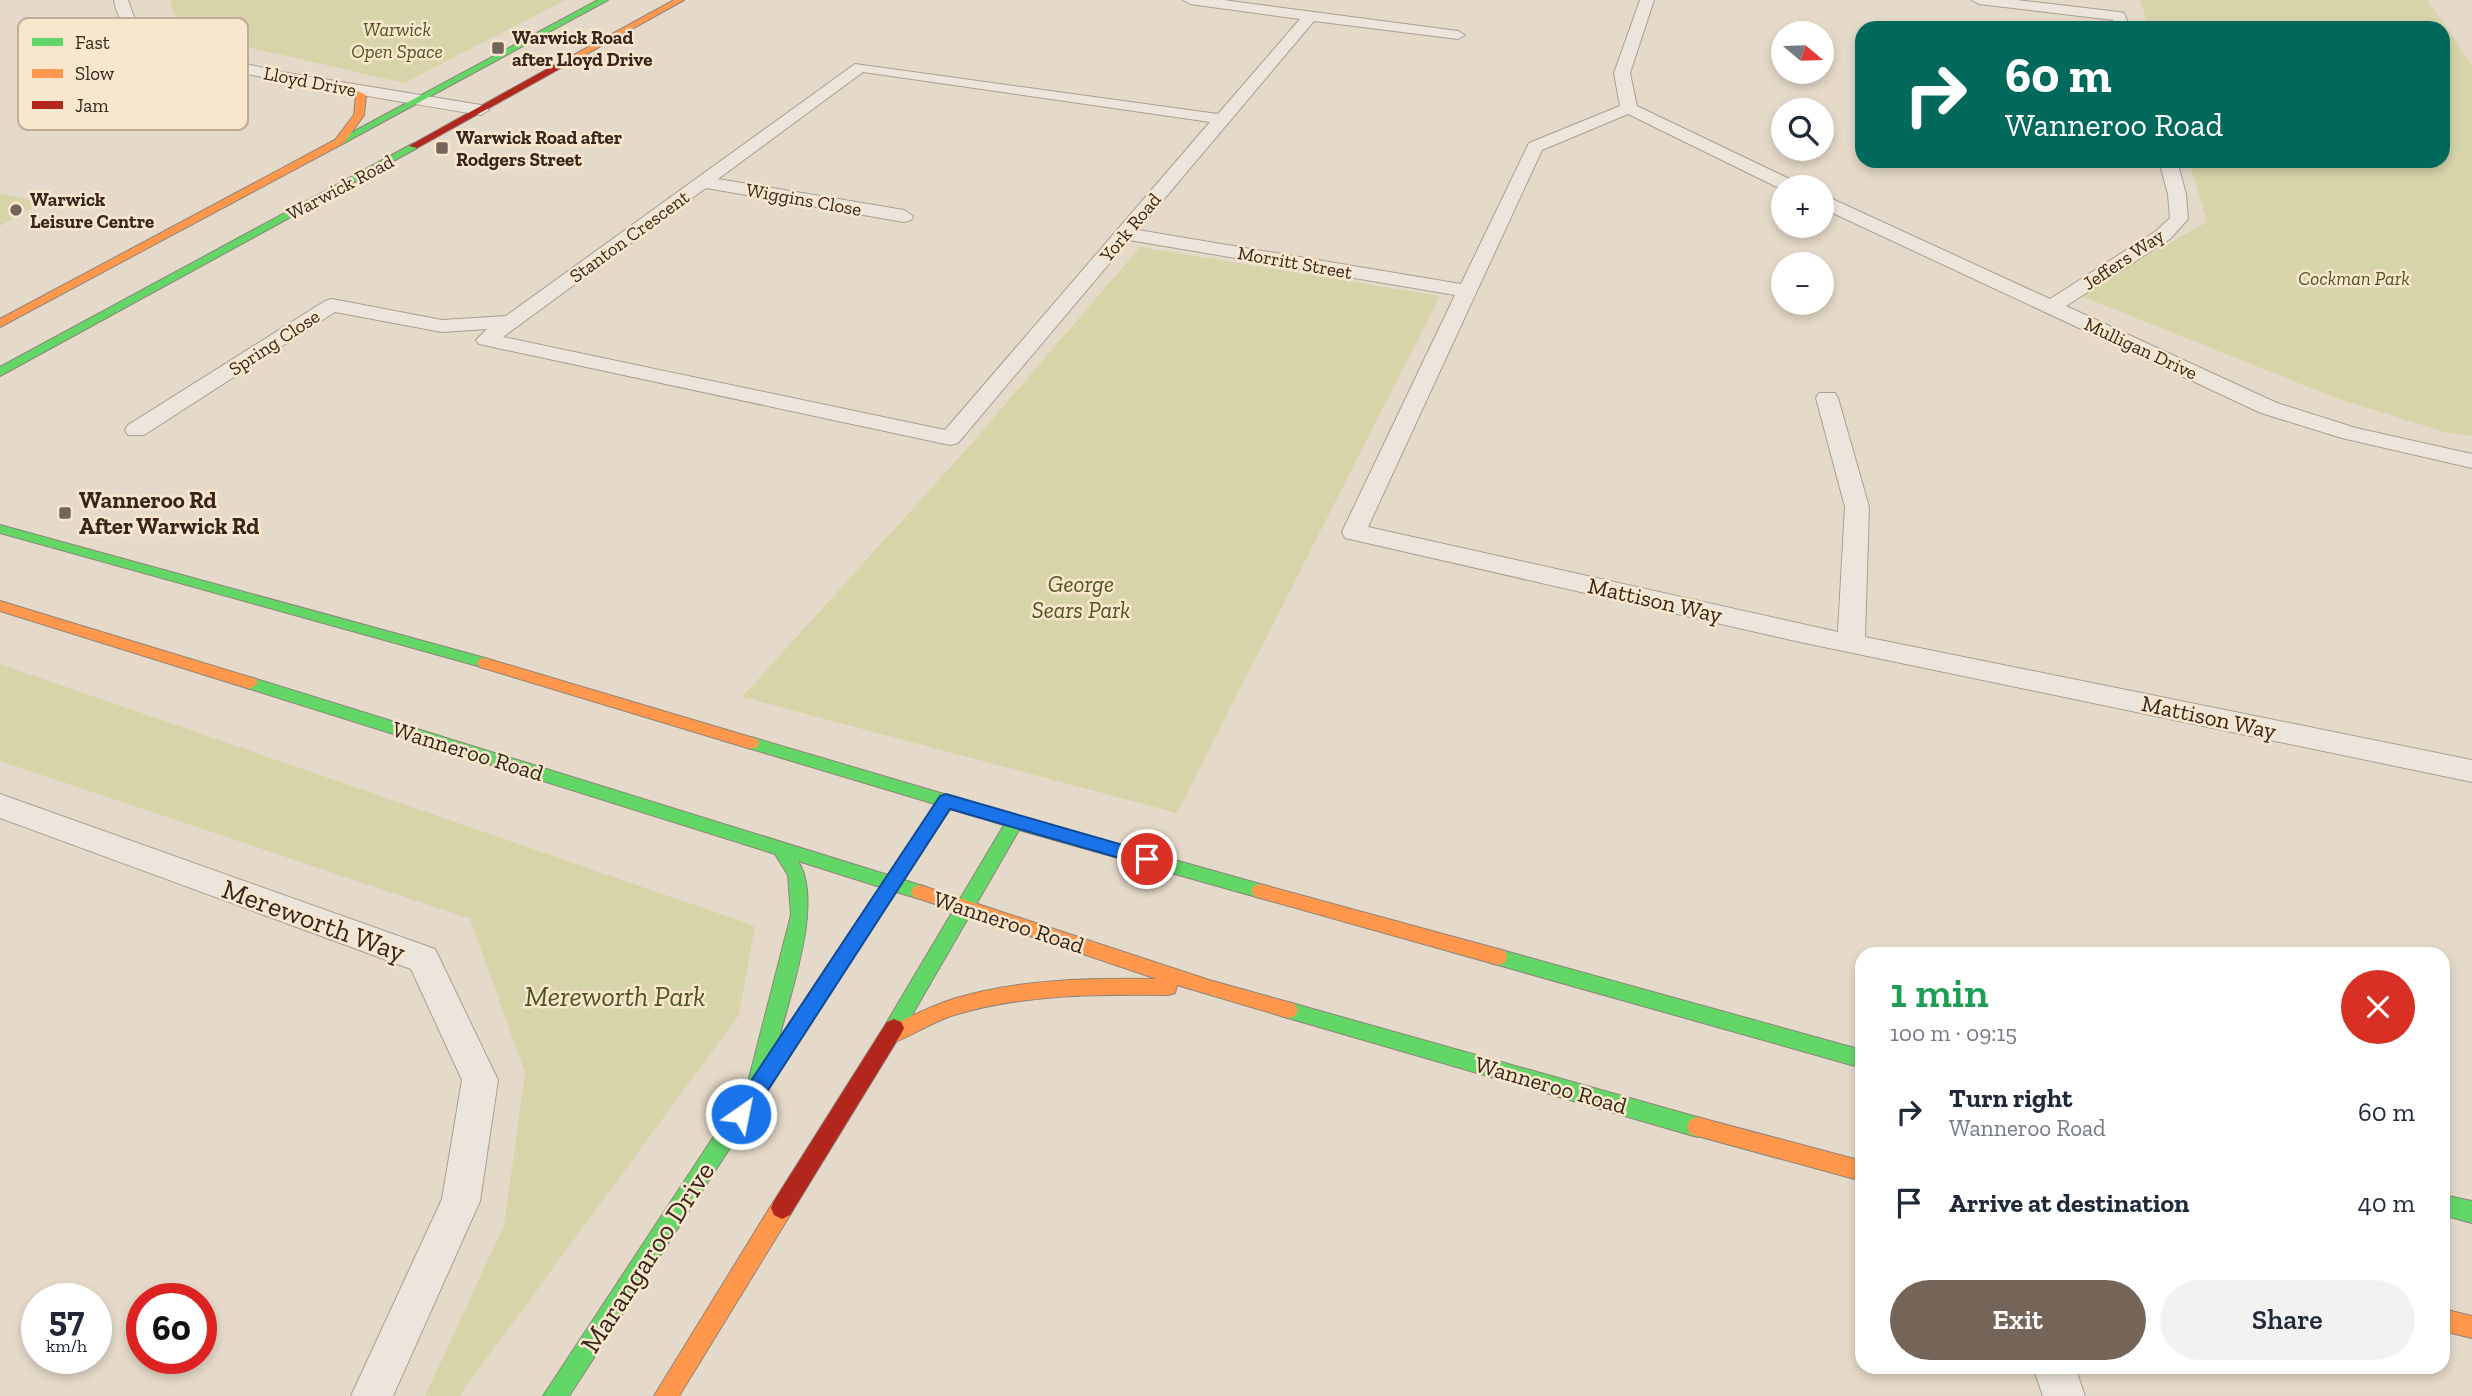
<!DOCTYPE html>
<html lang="en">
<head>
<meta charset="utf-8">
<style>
  body { margin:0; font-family:"Zilla Slab",serif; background:#f2f2f3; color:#1f2937; height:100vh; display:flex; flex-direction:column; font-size:26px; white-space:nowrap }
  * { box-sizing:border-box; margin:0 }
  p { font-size:23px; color:#747a83 }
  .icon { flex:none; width:38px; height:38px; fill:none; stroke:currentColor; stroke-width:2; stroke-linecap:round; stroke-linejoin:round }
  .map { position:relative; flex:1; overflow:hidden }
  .drawer { position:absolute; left:1855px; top:947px; width:595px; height:427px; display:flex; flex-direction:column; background:#fff; border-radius:21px; box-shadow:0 4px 10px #0003 }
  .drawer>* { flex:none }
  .guide { position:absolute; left:1855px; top:21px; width:595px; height:147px; border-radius:21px; box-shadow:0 4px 10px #0003; background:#00695c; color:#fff; overflow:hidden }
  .needle { width:46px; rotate:109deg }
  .controls { position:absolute; left:1771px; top:21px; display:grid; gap:14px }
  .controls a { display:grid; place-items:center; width:63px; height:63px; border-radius:50%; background:#fff; box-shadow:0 4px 10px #0003; font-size:35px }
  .speed { position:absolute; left:21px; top:1283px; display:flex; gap:14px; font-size:35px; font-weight:700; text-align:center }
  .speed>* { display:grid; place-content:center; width:91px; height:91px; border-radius:50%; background:#fff; box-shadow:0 4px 10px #0003; line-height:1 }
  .speed small { font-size:18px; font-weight:400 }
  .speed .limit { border:10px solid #d22; background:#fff; color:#111 }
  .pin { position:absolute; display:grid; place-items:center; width:60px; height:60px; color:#fff; margin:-30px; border:4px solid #fff; border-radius:50%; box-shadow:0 2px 7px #0007 }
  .me { position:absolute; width:77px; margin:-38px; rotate:33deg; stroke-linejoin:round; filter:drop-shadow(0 0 5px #0008) }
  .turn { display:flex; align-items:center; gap:24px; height:147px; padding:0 35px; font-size:32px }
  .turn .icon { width:91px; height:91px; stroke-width:2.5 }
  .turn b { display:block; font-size:49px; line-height:60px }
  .round { display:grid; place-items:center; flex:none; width:74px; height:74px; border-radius:37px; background:#f2f2f3 }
  .overview { display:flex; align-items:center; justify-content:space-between; height:119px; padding:0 35px }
  h1 { font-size:42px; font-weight:600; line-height:52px; color:#1e9e55 }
  .primary-button { display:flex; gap:14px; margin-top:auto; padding:14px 35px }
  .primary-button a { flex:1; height:80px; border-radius:42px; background:#756558; color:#fff; font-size:28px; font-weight:600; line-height:80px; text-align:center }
  .primary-button a+a { background:#f2f2f3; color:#1f2937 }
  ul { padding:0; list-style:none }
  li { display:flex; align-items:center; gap:21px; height:91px; padding:0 35px }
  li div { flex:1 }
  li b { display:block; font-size:26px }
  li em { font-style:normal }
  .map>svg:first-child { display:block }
</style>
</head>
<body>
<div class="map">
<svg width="2472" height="1396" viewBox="0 0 2472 1396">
  <rect width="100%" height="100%" fill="#e5dac9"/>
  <path fill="#d8d4aa" d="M170,0H566L404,83L230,43L173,13Z
    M2140,0H2427L2472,65V436L2444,432L2333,397L2078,295L2207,222L2189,161H2443V28H2149Z
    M0,194L35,201L37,205L0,226Z
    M1140,247L1440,296L1177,813L742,697L965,451Z
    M0,664L755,926L739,1015L459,1396H425L504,1225L525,1073L470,919L0,761Z"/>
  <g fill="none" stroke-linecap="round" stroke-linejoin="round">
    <defs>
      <path id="street" d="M114,0H128L134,17L153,33L200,54L287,73L481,105L489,110L481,115C410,103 339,92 268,78C231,71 189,65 154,47C135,37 117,23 114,0Z
        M1183,0H1223L1458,31L1465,35L1458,39L1314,21L1138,230L1461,284L1529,143L1620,106L1614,73L1640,0H1654L1630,73L1637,106L1798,183L1801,187H1783V190L1628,114L1542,150L1368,527L1838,632L1845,507L1816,398L1819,393H1835L1838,398L1869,507L1865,637L2472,760V782L1800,642L1345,538L1342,532L1455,295L1129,240L958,443L950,445L479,344L476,340L487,329L442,332L335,312L144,435H128L125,430L128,425L325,301L332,299L442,320L506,316L855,64L1218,114L1300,19L1190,4ZM863,72L1210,122L945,430L503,337L706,188L904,222L911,220L913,216L904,210L718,179Z
        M1972,0H2016L2119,12L2124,13L2130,28H2116L2113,20L1979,4Z
        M2159,161H2177L2186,194L2188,219L2170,239L2066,306L2277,403L2356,428L2472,454V468L2342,438L2261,413L1822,208V196L1828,197L2050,299L2156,231L2170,218L2168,194Z
        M0,794L435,949L498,1080L480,1201L393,1396H351L442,1199L462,1080L411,969L0,818Z
        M2033,1367H2075L2085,1396H2043Z"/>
      <path id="fast" d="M598,0H608L344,143L336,141Z
        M414,143L419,146L417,148L0,376V367Z
        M0,525L485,658L493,663L485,668L0,533Z
        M250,677L888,875L935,804L745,747L743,743L745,739L751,737L1015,815L1260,884L1266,886L1269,891L1266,896L1260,898L1019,830L901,1034L894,1037L887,1034L884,1028L887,1022L1004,825L950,809L904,880L926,887L929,892L926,897L920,899L896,892L569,1396H543L747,1086L791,915L788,875L775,854L244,687L242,683ZM798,861L880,887L779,1039C790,993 824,902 798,861Z
        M1498,949L1862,1050V1068L1498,965L1491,963L1489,957L1491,951Z
        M1288,1002L1697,1117L1704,1120L1707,1127L1704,1134L1697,1137L1288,1018L1281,1016L1278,1010L1281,1004Z
        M2443,1195L2472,1201V1223L2443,1215Z"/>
      <path id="slow" d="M674,0H684L561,68L554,66Z
        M344,87H350L366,95L364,115L344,143L0,327V319L335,140L354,115L356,96L344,91Z
        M0,601L256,679L258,683L250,689L0,611Z
        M485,658L757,739L759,743L757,747L751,749L480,667L477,663L480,659Z
        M1260,884L1498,949L1505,951L1507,957L1505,963L1498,965L1260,898L1254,896L1251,891L1254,886Z
        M920,885L1209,980L1288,1002L1295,1004L1298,1010L1295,1016L1288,1018L1177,985L1175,993L1168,995C1097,994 1023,994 954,1015C932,1022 912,1036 890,1044L883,1041L880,1035L883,1029C906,1019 929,1007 953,999C1018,979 1089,978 1157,979L914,897L911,892L914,887Z
        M1697,1117L1862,1161V1181L1690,1134L1687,1127L1690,1120Z
        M782,1197L790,1201L793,1208L790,1215L679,1396H654L774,1201Z
        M2443,1309L2472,1316V1338L2443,1331Z"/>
      <path id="jam" d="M558,63L562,66L561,68L417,148L409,146Z
        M894,1019L901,1022L904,1028L901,1034L790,1215L782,1219L774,1215L771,1208L774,1201L887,1022Z"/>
    </defs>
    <use href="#street" stroke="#a99f93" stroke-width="2"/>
    <use href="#fast" stroke="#8f8479" stroke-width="2"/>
    <use href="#slow" stroke="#8f8479" stroke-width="2"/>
    <use href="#jam" stroke="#8f8479" stroke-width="2"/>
    <use href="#street" fill="#ece5db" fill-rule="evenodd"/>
    <use href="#fast" fill="#63d668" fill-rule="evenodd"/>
    <use href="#slow" fill="#ff974d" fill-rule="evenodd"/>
    <use href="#jam" fill="#b3261e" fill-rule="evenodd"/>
  </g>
  <path fill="#1a73e8" stroke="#114b97" stroke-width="2" d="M946,794L1147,852L1153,854L1156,859L1153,864L1147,866L950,809L748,1121L741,1124L733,1121L730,1114L733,1108L940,796Z"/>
  <g fill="#756558" stroke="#f8e7cd" stroke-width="2.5">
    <rect x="491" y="41" width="14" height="14" rx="3.5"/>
    <rect x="435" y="141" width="14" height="14" rx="3.5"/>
    <circle cx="16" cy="210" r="7"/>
    <rect x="58" y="506" width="14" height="14" rx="3.5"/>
  </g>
  <g text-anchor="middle" stroke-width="5" stroke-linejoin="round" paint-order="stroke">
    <g font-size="19" font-style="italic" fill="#4d5520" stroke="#f8e7cd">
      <text x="397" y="36">Warwick<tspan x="397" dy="22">Open Space</tspan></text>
      <text x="2354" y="285">Cockman Park</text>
    </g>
    <g font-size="19" font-weight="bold" fill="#38261b" stroke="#f8e7cd" text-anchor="start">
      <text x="512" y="44">Warwick Road<tspan x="512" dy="22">after Lloyd Drive</tspan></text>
      <text x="456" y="144">Warwick Road after<tspan x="456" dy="22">Rodgers Street</tspan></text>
      <text x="30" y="206">Warwick<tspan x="30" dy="22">Leisure Centre</tspan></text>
    </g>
    <g font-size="19" fill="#38261b" stroke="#f8e7cd">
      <text transform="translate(310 81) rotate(11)" y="7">Lloyd Drive</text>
      <text transform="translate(340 187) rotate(-28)" y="7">Warwick Road</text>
      <text transform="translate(804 199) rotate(10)" y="7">Wiggins Close</text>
      <text transform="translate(1130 227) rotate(-50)" y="7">York Road</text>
      <text transform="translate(629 236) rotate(-36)" y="7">Stanton Crescent</text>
      <text transform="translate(2123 259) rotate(-34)" y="7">Jeffers Way</text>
      <text transform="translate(1295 262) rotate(10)" y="7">Morritt Street</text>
      <text transform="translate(274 342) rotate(-33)" y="7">Spring Close</text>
      <text transform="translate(2141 348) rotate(25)" y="7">Mulligan Drive</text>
    </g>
    <g font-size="23" font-weight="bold" fill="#38261b" stroke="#f8e7cd" text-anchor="start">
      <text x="79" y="508">Wanneroo Rd<tspan x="79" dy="26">After Warwick Rd</tspan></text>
    </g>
    <g font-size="23" font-style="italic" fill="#4d5520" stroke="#f8e7cd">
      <text x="1081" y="592">George<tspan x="1081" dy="26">Sears Park</tspan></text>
    </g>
    <g font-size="23" fill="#38261b" stroke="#f8e7cd">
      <text transform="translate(1655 600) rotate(13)" y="8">Mattison Way</text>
      <text transform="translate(2209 717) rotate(12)" y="8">Mattison Way</text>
      <text transform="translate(468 751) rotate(17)" y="8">Wanneroo Road</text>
      <text transform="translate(1009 922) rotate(18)" y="8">Wanneroo Road</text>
      <text transform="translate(1551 1085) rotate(16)" y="8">Wanneroo Road</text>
    </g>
    <g font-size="28" fill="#38261b" stroke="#f8e7cd">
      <text transform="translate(314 920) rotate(20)" y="10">Mereworth Way</text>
      <text transform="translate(647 1257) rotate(-57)" y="10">Marangaroo Drive</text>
    </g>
    <g font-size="28" font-style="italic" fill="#4d5520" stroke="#f8e7cd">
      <text x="615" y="1006">Mereworth Park</text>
    </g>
  </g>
  <rect x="18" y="18" width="230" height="112" rx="10" fill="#f8e7cd" stroke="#bead98" stroke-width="2"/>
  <rect x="32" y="38" width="31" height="8" fill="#63d668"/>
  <rect x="32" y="69" width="31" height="9" fill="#ff974d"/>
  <rect x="32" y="101" width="31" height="8" fill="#b3261e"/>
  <g font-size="19" fill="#38261b">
    <text x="75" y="49">Fast</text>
    <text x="75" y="80">Slow</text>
    <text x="75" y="112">Jam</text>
  </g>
</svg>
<div class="controls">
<a><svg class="needle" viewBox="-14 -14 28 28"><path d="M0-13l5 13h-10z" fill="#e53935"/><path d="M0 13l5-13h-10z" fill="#747a83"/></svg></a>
<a><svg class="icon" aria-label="search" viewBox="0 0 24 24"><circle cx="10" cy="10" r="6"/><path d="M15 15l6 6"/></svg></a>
<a>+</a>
<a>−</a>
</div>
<div class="speed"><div>57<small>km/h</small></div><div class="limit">60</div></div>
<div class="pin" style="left:1147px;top:859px;background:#d93025"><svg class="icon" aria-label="arrive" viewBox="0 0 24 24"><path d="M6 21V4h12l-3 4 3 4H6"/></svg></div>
<svg class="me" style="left:741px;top:1114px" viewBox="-20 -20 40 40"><circle r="17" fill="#1a73e8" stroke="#fff" stroke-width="3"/><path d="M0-11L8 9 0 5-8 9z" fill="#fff"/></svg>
<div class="guide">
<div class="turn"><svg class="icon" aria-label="right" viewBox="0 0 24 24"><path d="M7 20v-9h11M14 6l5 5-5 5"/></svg><div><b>60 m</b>Wanneroo Road</div></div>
</div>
<section class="drawer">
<div class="overview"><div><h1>1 min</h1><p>100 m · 09:15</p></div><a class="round" style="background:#d93025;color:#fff"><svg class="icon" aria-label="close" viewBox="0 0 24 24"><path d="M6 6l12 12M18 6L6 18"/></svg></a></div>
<ul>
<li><svg class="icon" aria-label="right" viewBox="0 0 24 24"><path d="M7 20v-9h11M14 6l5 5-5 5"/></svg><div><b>Turn right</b><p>Wanneroo Road</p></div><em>60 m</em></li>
<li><svg class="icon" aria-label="arrive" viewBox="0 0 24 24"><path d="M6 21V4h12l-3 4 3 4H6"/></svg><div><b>Arrive at destination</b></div><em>40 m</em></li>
</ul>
<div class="primary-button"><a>Exit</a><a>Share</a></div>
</section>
</div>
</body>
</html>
